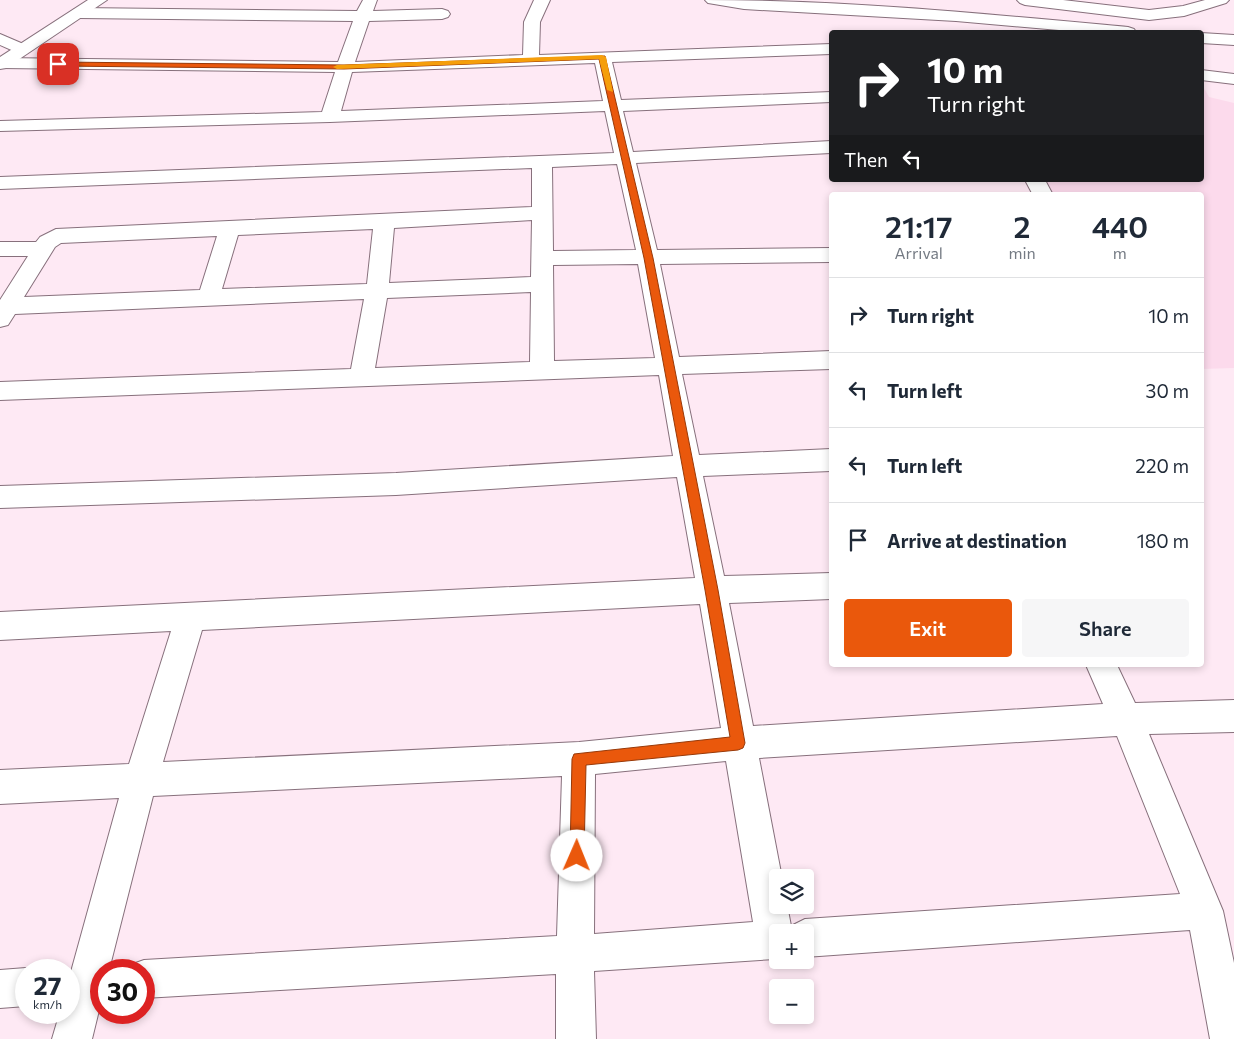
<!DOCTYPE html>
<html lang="en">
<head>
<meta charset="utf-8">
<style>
  body { margin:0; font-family:Commissioner,sans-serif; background:#f6f6f7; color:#1f2937; height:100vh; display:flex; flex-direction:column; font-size:19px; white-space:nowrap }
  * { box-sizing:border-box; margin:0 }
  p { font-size:16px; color:#747a83 }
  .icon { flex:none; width:28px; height:28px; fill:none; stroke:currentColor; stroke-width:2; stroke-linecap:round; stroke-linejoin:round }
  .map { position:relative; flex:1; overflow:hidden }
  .sheet { position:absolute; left:829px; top:192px; width:375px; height:475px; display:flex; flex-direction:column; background:#fff; border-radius:5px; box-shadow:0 2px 8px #0003 }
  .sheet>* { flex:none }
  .top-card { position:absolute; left:829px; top:30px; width:375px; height:152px; border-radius:5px; box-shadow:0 2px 8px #0003; background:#202124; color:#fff; overflow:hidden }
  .tools { position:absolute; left:769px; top:869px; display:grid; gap:10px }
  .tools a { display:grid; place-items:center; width:45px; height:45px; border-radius:5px; background:#fff; box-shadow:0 2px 8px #0003; font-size:25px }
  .speed { position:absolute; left:15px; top:959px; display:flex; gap:10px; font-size:25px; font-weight:700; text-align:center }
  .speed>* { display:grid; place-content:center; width:65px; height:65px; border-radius:50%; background:#fff; box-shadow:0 2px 8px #0003; line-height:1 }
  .speed small { font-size:12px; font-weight:400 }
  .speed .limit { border:8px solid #d22; background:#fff; color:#111 }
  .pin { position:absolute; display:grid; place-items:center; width:42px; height:42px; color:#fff; margin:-21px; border-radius:10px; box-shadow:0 2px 8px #0006 }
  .me { position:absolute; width:55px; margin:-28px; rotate:1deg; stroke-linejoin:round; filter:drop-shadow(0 0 4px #0008) }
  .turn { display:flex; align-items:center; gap:18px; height:105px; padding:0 15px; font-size:22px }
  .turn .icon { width:65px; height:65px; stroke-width:2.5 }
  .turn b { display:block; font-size:35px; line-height:42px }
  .then { display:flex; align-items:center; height:48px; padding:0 15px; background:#0003; gap:10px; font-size:19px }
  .eta { display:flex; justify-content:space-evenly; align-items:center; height:85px; text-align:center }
  .eta b { font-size:30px; font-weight:600; line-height:35px }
  .button { display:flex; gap:10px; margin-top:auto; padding:10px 15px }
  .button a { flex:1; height:58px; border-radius:5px; background:#ea580c; color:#fff; font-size:20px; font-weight:600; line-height:58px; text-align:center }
  .button a+a { background:#f6f6f7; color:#1f2937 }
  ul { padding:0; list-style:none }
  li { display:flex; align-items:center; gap:15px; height:75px; padding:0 15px; border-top:1px solid #e0e1e3 }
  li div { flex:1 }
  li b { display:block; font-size:19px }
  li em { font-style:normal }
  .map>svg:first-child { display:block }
</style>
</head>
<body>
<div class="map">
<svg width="1234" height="1039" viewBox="0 0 1234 1039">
  <rect width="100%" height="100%" fill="#fee9f4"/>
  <path fill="#fcdaec" d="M1201,83L1209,97L1234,103V368L1201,369V195H1052L1043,180H1201Z"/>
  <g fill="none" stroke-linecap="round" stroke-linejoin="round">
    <defs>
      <path id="street" d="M363,0H377L373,11L442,9L448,11L450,14L448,17L442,19L369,21L355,62L523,55L524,22L534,0H550L540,22L539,55L831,44V54L612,62L621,100L831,92V102L623,111L633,152L831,141V153L636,163L657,250L831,248V262L660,264L679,357L831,351V369L682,374L699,455L831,449V471L703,476L724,576L831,573V599L729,603L753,726L1103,704L1086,665H1117L1135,703L1234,700V732L1149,734L1223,911L1234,963V1039H1210L1190,930L805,957V932H778V958L775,959L594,971L596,1039H556V974L144,998V970H129L130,965L144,960L557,936L562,776L153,796L109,970H101V1002L92,1039H52L60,1012H69V979L119,798L0,804V770L129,764L171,631L0,640V612L695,578L677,477L396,495L0,508V486L396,473L673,456L659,375L0,400V382L351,369L364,299L15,314L8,325L0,327V300L28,256H0V242H36L40,237L56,229L532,207V168L0,189V177L614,153L605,111L330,122L0,131V121L322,112L335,72L1,68L0,58L338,62L353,21L79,18L73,16L71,13L73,10L79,8L357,11ZM595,63L603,101L341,111L352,72ZM617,164L636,250L553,251L552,167ZM532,220L531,277L389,283L394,228ZM373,229L367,284L222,289L238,235ZM217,236L200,290L24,297L55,247L61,243ZM638,264L655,358L554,361L553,265ZM531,292L530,362L375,368L387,298ZM700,604L721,728L579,742L163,762L202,630ZM1117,736L1180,894L805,919L791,926L787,905H778V878H782L759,758ZM726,761L753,922L594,934L595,774Z
        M705,0C846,0 988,14 1128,27L1134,29L1136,32H1082L956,21L744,9L708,3Z
        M1017,0H1063L1149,10L1183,6L1205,0H1229L1226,3L1184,16L1149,20L1025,5L1020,3Z
        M1201,33L1234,35V45L1201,43Z
        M0,34L28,46L30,49L28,52H16L0,45Z
        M1201,70L1234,74V84L1201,80Z
        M1025,180H1045L1053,195H1033Z
        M26,968L31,970H26V1006L0,1008V970Z"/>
      <path id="secondary" d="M88,0H107L6,68L0,69V57Z"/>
    </defs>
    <use href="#street" stroke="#87707c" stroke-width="2"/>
    <use href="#secondary" stroke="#87707c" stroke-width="2"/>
    <use href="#street" fill="#fff" fill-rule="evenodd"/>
    <use href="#secondary" fill="#fff" fill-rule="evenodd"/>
  </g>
  <path fill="#ea580c" stroke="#983908" d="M605,56L653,258L718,590L745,743L743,748L738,750L586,765L584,856L582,862L577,864L572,862L570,856L572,759L574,754L730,737L705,590L644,258L599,59L344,69L58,66L55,64L58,62L344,65Z"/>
  <path fill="#f59e0b" d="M602,55L606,57L613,92L607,90L599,59L337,69L333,67L337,65Z"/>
</svg>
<div class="tools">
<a><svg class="icon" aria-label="layers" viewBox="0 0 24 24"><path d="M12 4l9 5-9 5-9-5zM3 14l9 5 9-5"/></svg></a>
<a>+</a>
<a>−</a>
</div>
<div class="speed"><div>27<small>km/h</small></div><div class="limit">30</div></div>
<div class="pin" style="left:58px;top:64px;background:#d93025"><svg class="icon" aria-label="arrive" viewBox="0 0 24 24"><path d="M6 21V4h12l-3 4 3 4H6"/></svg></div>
<svg class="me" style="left:577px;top:856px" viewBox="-20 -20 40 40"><circle r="19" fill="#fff"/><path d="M0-13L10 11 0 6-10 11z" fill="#ea580c"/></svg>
<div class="top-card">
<div class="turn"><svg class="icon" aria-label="right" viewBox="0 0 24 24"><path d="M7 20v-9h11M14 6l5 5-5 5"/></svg><div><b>10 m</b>Turn right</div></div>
<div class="then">Then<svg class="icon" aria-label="left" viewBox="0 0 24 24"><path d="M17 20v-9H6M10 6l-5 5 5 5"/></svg></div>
</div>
<section class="sheet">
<div class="eta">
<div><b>21:17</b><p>Arrival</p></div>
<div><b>2</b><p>min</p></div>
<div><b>440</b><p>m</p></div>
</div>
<ul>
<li><svg class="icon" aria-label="right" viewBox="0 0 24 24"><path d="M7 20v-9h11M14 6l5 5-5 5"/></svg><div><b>Turn right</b></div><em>10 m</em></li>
<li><svg class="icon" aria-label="left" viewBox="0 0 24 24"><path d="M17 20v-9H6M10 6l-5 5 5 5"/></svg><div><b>Turn left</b></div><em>30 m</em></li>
<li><svg class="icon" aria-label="left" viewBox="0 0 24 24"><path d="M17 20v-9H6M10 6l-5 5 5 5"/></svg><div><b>Turn left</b></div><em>220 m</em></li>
<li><svg class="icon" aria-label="arrive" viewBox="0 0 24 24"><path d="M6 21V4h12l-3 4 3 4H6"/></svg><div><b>Arrive at destination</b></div><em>180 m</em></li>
</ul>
<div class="button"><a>Exit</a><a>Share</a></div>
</section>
</div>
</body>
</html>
